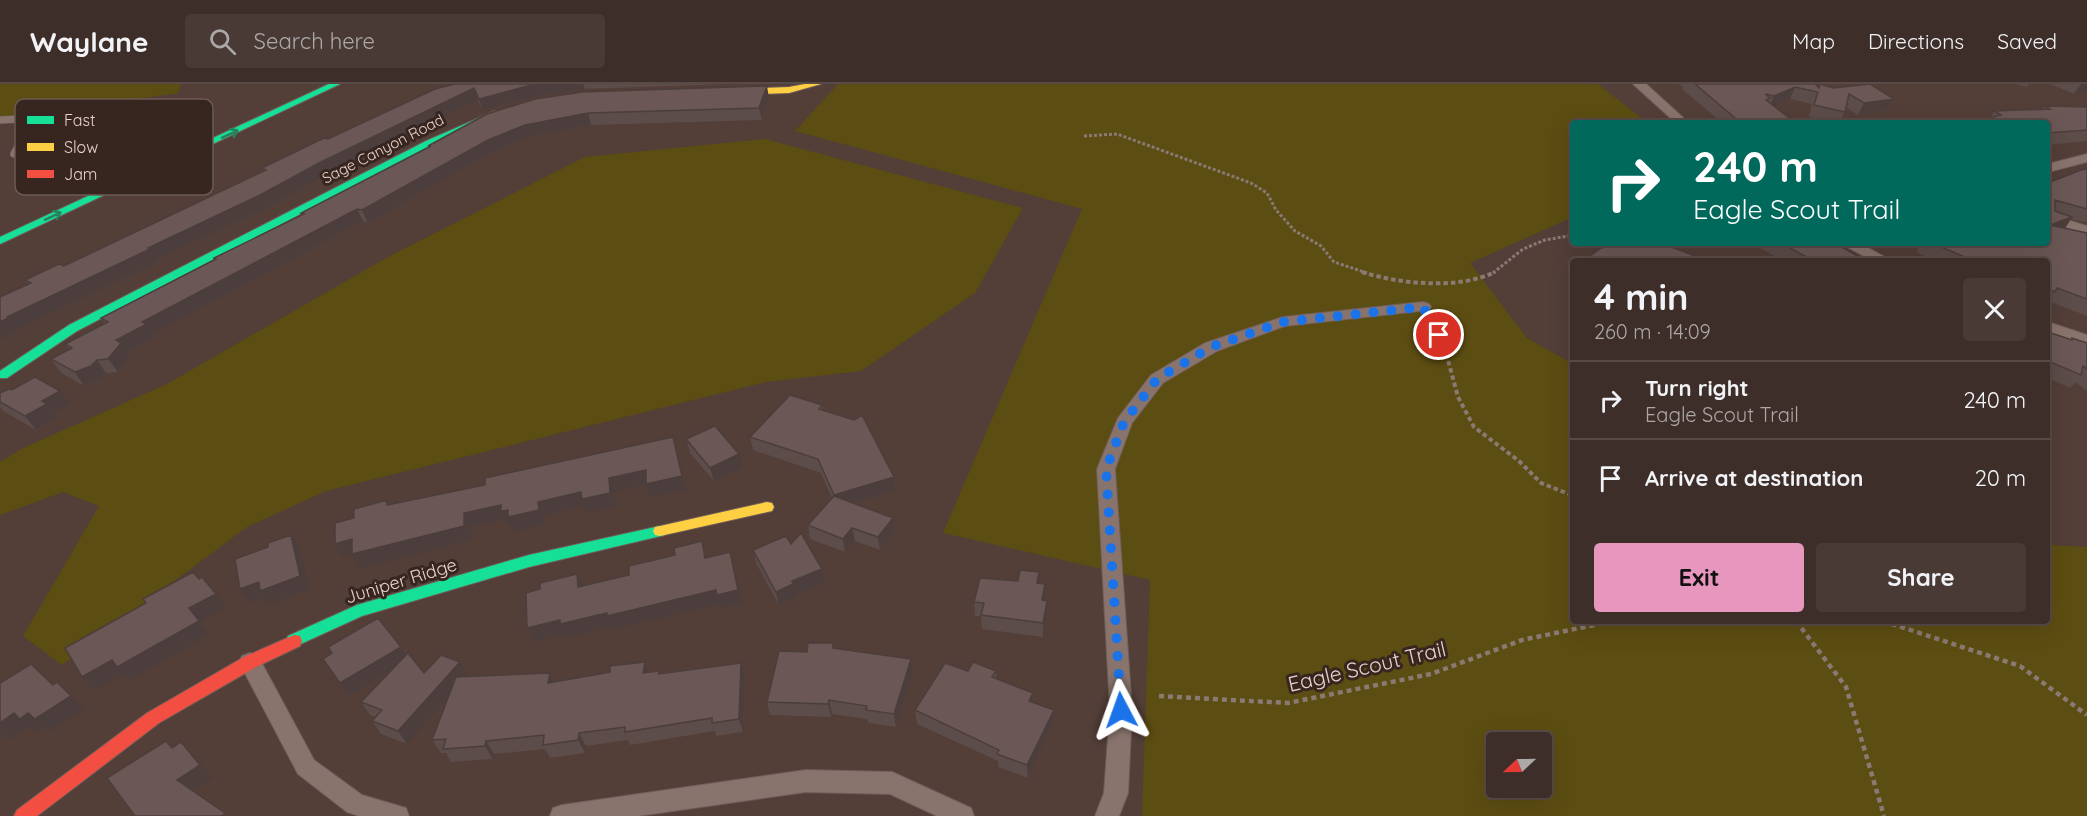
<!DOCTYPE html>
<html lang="en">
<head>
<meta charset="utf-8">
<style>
  body { margin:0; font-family:Quicksand,sans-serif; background:#493a36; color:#f1f3f6; height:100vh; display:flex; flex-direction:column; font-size:22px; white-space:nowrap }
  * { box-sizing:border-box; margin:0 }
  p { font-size:20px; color:#ada8a8 }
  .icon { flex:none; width:33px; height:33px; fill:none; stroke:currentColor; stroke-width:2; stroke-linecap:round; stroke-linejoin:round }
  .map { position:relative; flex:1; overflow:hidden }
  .panel { position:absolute; left:1570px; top:174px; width:480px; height:366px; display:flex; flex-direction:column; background:#3e2e2a; border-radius:6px; box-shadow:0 6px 24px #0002,0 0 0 2px #574a47 }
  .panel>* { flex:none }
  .guide { position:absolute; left:1570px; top:36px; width:480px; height:126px; border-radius:6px; box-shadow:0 6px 24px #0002,0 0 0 2px #574a47; background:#00695c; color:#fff; overflow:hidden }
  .needle { width:39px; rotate:248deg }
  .fabs { position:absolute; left:1486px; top:648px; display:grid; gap:12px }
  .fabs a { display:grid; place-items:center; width:66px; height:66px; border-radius:6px; background:#3e2e2a; box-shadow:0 6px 24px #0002,0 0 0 2px #574a47; font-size:30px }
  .pin { position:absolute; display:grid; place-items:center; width:51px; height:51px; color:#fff; margin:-26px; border:3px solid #fff; border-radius:50%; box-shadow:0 2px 6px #0007 }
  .me { position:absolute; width:66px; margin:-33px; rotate:356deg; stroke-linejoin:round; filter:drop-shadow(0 0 4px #0008) }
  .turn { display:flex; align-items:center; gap:21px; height:126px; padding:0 24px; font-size:27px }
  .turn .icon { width:78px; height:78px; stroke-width:2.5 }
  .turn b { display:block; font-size:42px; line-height:51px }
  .round { display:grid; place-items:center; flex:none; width:63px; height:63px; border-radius:6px; background:#493a36 }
  .head { display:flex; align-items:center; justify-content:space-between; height:102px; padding:0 24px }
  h1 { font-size:36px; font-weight:700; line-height:45px }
  .action { display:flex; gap:12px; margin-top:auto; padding:12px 24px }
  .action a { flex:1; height:69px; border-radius:6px; background:#e797bd; color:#111; font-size:24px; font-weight:700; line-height:69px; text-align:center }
  .action a+a { background:#493a36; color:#f1f3f6 }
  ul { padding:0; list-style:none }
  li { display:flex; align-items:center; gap:18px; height:78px; padding:0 24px; border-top:2px solid #574a47 }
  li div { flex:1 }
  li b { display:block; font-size:22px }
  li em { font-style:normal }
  header { display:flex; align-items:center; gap:36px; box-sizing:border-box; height:84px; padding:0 30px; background:#3e2e2a; border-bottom:2px solid #574a47 }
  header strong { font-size:28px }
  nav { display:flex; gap:33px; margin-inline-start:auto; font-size:21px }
  .search { width:420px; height:54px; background:#493a36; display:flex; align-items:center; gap:15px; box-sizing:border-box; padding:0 21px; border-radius:6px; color:#ada8a8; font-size:22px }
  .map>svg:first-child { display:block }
</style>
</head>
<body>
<header>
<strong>Waylane</strong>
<div class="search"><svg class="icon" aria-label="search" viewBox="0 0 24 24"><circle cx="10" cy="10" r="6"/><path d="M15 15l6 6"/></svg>Search here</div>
<nav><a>Map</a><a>Directions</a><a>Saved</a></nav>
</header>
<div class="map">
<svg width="2087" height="732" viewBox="0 0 2087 732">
  <rect width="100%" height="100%" fill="#533e38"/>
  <path fill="#5c4d12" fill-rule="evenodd" d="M0,0H181L179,9L0,34Z
    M838,0H1598L1648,39H1574L1573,133L1470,179L1527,254L1573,280L1574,537H2048V461L2087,463V732H1142L1150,496L943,449L1082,125L795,47ZM1497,658H1542V704H1497Z
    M765,55L1023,124L975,209L861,287L766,298L326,407L247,443L62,581L23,552L99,422L63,408L0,431V378L23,364L167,300L386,174L585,73Z"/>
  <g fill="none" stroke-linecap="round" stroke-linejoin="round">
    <defs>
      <path id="lane" d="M0,36L19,35L24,39L25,49L14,70"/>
      <path id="street" d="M1633,0H1646L1689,39H1676Z
        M2087,70V78L2048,88V80Z
        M2048,130L2087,142V151L2048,138Z
        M1840,159H1859L1892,177H1873Z
        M1423,218L1429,220L1431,223L1429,226L1285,242L1217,267L1163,299L1132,339L1115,385L1132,626L1128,709L1119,732H1095L1104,709L1110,626L1097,385L1118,334L1151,291L1205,259L1283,233Z
        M2048,238L2087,251V262L2048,248Z
        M250,569L258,572L314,676L362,711L406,724L409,732H359L347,728L298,690L239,578L242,572Z
        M806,686L892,688L971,724L974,732H937L890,710L806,708L638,732H550L553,724L562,721Z"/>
      <path id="fast" d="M329,0H340L0,160V153Z
        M495,27L503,29L432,61L77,247L7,294H0V287L69,241L426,57Z
        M660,442L665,443L667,447L665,451L529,483L362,532L294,563L288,562L286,557L288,552L357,521L529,471Z"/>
      <path id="slow" d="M805,0H821L789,9L734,11L730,8L734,5L789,3Z
        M767,418L772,419L774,423L772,427L660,452L655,451L653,447L655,443L660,442Z"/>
      <path id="jam" d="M294,551L300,552L302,557L300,562L256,583L159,639L37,732H14L17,726L147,629L244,573Z"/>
    </defs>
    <use href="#lane" stroke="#6f5d57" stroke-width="8"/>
    <use href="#street" stroke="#6f5d57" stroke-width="2"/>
    <use href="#fast" stroke="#6f5d57" stroke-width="2"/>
    <use href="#slow" stroke="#6f5d57" stroke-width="2"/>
    <use href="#jam" stroke="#6f5d57" stroke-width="2"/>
    <path stroke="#8b7973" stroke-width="3" stroke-dasharray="3 2" stroke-linecap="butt" d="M1084,52L1117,50L1251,99L1267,109L1276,126L1295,147L1321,162L1334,178L1367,189
      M1493,189L1523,165L1545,156L1574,151"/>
    <path stroke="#8b7973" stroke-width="4" stroke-dasharray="4.5 3" stroke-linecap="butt" d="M1362,188C1400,200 1458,206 1495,188
      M1430,236L1445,265L1458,313L1474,343L1519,377L1541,399L1574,412"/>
    <path stroke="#8b7973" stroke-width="4.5" stroke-dasharray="5 4" stroke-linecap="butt" d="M1796,537L1846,603L1884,732
      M1883,537L2020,582L2087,631
      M1159,612L1288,619L1431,590L1522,556L1613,537"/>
    <use href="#lane" stroke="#89736d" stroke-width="7"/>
    <use href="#street" fill="#89736d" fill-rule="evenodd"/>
    <use href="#fast" fill="#16e098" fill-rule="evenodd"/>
    <use href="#slow" fill="#ffcf43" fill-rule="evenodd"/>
    <use href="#jam" fill="#f24e42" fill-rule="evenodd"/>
  </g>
  <path fill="#5c4c4a" d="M455,0H726L585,5L536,12L483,26L478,16L327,91L266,124L157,176L158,178L17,246L18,247L0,256L28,200L25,196L64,182L263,87L262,84Z
    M1679,0H1815L1818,3L1820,0L1833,4L1894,15L1887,26L1858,31L1846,23L1845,28L1839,39L1809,33L1812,20L1790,15L1773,22L1796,39H1722L1682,5L1683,3Z
    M2016,0H2029L2027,3Z
    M2050,0H2087L2074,10Z
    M769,14L762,36L591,41L529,53L492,68L368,139L363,137L153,250L155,253L128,268L131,272L118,288L106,289L100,295L84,302L61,289L51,275L69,266L65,260L105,240L101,234L215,175L214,174L302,131L301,129L429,63L428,62L487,30Z
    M2045,22L2087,23V57L2048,61V39L1990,34L1994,27L2043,25Z
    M2087,85V137L2083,138L2071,135L2065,144L2087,149V232L2048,217V177H1936L1916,168L1921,159H2048V99Z
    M1751,159H1835L1863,177H1784Z
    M2048,248L2071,256L2072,254L2087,259V307L2075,298L2070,304L2048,294Z
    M12,306L71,320L54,329L58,333L36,346L3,327L0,323V309Z
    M822,321L823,326L894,393L896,406L853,419L895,448L880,466L855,457L845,468L810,455L808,441L832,414L821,389L753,366L750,353Z
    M686,355L743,383L714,397L690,369Z
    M791,460L825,499L796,511V513L779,521L756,479L753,466Z
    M1039,499L1045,500L1044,517H1047V530L1043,553L982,545L981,532H975L974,518Z
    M401,563L406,571L424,589L468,591L467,592L550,589L555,597L610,588L645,578L649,588L660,589L741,579L745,592L743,648L716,652L715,647L630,661L628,656L586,662L585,669L550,674L545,665L494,670L493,675L451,678L446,669H441L432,656L449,612L407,660L381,650L372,637L376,633L370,631L361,618L392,586L349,612Z
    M834,564L911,575L913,589L896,643L868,639L867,635L832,630L831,633L770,631L767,618L807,568Z
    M968,587H996V594L1033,609L1034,619L1054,626L1053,639L1028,694L998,683V677L917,640L915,626Z"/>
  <path fill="#4b3e3c" d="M535,0H583L585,5L536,12L483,26L479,15Z
    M2081,0H2087V8L2074,10Z
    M767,2L769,14L762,36L759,24Z
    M1795,3L1790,15L1769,24L1774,12Z
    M474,4L478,16L327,91L266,124L157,176L158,178L17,246L18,247L0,256V238L7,233Z
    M1894,15L1887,26L1858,31L1864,19Z
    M588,29L591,41L529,53L492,68L368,139L362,126L488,56L525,41Z
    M357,125L363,137L153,250L155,253L128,268L131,272L118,288L108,275L116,256L142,238Z
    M2072,133L2064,146L2050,141Z
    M97,276L106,289L100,295L84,302L75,288Z
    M60,307L71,320L54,329L58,333L36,346L25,332L42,317Z
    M673,353L686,406L651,413L646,400L614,408L615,422L587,429L584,422L544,431V440L515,447L511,440L508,441L505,435L471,443L470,456L360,484L352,471L343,473L335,460L501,421L538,418L609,394Z
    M739,370L743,383L714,397L710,384Z
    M894,393L896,406L836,424L834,411Z
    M893,434L895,448L880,466L878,453Z
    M852,444L855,457L845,468L843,455Z
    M291,451L300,464L309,505L270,520L264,513L250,518L240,505Z
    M730,468L742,519L721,524L720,520L613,545L612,542L566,554L564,550L534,558L527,544Z
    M822,485L825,499L796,511V513L779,521L776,508L792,497Z
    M577,490L583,503H578Z
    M1045,500V513L1042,530V516Z
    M216,510L226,523L200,538L210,550L129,596L123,590L95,606L82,593L189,524Z
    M1047,517V530L1043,553V539Z
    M401,563L409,576L349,612L340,599Z
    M911,575L913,589L896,643L894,630Z
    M460,578L468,591L407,660L398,647Z
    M645,578L650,591L643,589Z
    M741,579L745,592L743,648L739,635Z
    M550,589L557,602L548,599Z
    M1033,609L1034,622L1029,617Z
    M71,612L84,625L48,648L42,642L34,648L28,643L8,656L0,648V639L14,629H28Z
    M829,616L832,630L831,633L828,620Z
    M1054,626L1053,639L1028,694L1027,681Z
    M579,649L586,662L585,669L578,656Z
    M486,657L494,670L493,675L485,662Z
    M181,658L193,671L212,694L189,709L177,696Z"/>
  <path fill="#6b5856" stroke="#4b3e3c" stroke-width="1.5" d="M455,0H535L479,15L474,4L321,78L260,111L148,164L150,165L7,233L8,234L0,238V213L31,199L25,196L59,180L64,182L266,86L262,84L324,54L328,55L435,5Z
    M1695,0H1815L1819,4L1820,0L1833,4L1870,0L1894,15L1864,19L1849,10L1845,28L1814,21L1818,8L1795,3L1774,12L1765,10L1770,14L1766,16L1796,39H1741Z
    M767,2L759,24L588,29L525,41L488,56L362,126L357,125L142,238L147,240L116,256L121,259L108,275L97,276L91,282L75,288L51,275L72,264L65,260L108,238L101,234L216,175L214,174L304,130L301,129L431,62H428L487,30L535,15L582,8Z
    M2045,22L2087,23V46L2048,49V39H1970L2001,31L1994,27L2050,25Z
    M2087,85V125L2055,116V127L2072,133L2050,141L2087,149V215L2057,204L2055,208L2048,205V177H1974L1932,159H2048V99L2081,86Z
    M1626,159H1638L1669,162L1700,174L1705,177H1586L1587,174L1601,164Z
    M1781,159H1835L1864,176L1860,177H1814Z
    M2048,248L2072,256V254L2087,259V285L2083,282L2081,291L2048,277Z
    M35,293L60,307L42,317L47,320L25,332L0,318V309L9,305L12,306Z
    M790,311L822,321L819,325L854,336L862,331L894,393L834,411L818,375L750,353Z
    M715,342L739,370L710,384L686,355Z
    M673,353L682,392L646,400V386L609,394L610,409L582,415L581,408L538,418L539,426L508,433V426L501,427V421L464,429V442L352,470V455L335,460V439L354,434V425L387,416V421L485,401V394Z
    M834,412L893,434L878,453L852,444L843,455L808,441Z
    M801,449L822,485L792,497L793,500L776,508L753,466L786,452L791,460Z
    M291,451L300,492L260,507L259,498L240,505L235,475L268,463V459Z
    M702,457L705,474L730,468L738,506L717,511L716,506L607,532V529L560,540V536L527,544L526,509L540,505V499L577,490L578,503L629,491V482L675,471L674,464Z
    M1020,486L1039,488L1037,499L1045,500L1042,516L1047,517L1043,539L981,531L984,519L974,518L980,494L1018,497Z
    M193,488L199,495L202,493L216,510L189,524L199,537L117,583L112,576L82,593L65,564L146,519L143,515Z
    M378,534L401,563L340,599L323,575L332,569L328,563Z
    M808,559H833V564L911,575L894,630L866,626L867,622L829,616L828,620L767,618L779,567L807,568Z
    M408,569L424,589L441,571L460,578L398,647L372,637L382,626L361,618Z
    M645,578L643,589L659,587V590L741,579L739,635L712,639V634L625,648V643L579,649L578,656L543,661L544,651L486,657L485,662L443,665L446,655L432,656L456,593L550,589L548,599L610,588V582Z
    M973,578L996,587L992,593L1033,609L1029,617L1054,626L1027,681L997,670L999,666L915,626L945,579L968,587Z
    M31,580L53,601L57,598L71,612L35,635L28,629L20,635L14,629L0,639V599Z
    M166,657L172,664L181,658L200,681L177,696L225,729L222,732H135L107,694Z"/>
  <defs><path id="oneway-shaft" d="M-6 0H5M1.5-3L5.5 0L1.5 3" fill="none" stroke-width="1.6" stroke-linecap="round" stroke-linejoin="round" transform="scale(1.5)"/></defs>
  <g stroke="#26825c">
    <use href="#oneway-shaft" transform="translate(230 50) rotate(-25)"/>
    <use href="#oneway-shaft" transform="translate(53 132) rotate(-25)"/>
  </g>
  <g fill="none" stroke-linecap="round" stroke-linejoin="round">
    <path stroke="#1a73e8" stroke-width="10" stroke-dasharray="0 18" d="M1121,626L1106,385L1124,338L1157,295L1211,263L1283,238L1423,223L1439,251"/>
  </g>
  <g text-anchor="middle" stroke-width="6" stroke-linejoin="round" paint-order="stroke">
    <g font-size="15" fill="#ead1c9" stroke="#372520">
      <text transform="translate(383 65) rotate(-27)" y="5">Sage Canyon Road</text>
    </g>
    <g font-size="18" fill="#ead1c9" stroke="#372520">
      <text transform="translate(401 497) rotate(-17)" y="6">Juniper Ridge</text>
    </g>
    <g font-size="21" fill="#ead1c9" stroke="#372520">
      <text transform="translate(1367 583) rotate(-13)" y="7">Eagle Scout Trail</text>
    </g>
  </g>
  <rect x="15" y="15" width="198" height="96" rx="9" fill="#372520" stroke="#6d5953" stroke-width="1.5"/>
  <rect x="27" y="32" width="27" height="8" fill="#16e098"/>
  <rect x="27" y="59" width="27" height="8" fill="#ffcf43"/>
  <rect x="27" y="86" width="27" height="8" fill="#f24e42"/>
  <g font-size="16" fill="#ead1c9">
    <text x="64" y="42">Fast</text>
    <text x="64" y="69">Slow</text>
    <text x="64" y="96">Jam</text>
  </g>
</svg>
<div class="fabs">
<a><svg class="needle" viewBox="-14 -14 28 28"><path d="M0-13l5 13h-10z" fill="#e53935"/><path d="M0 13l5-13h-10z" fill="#ada8a8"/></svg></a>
</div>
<div class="pin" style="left:1439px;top:251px;background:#d93025"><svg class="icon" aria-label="arrive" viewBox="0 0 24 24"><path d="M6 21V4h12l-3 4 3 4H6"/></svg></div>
<svg class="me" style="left:1121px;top:626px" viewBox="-20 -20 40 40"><path d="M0-17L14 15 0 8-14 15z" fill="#1a73e8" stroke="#fff" stroke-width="4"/></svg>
<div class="guide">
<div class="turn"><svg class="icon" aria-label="right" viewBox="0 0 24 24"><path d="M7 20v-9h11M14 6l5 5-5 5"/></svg><div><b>240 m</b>Eagle Scout Trail</div></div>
</div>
<section class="panel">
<div class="head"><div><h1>4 min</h1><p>260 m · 14:09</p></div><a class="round"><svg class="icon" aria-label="close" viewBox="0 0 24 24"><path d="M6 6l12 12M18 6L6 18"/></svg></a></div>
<ul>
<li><svg class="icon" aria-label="right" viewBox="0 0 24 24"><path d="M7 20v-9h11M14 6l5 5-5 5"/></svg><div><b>Turn right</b><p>Eagle Scout Trail</p></div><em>240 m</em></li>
<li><svg class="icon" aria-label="arrive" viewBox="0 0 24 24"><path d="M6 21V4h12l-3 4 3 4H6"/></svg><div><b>Arrive at destination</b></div><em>20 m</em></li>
</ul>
<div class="action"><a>Exit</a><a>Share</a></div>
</section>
</div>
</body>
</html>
